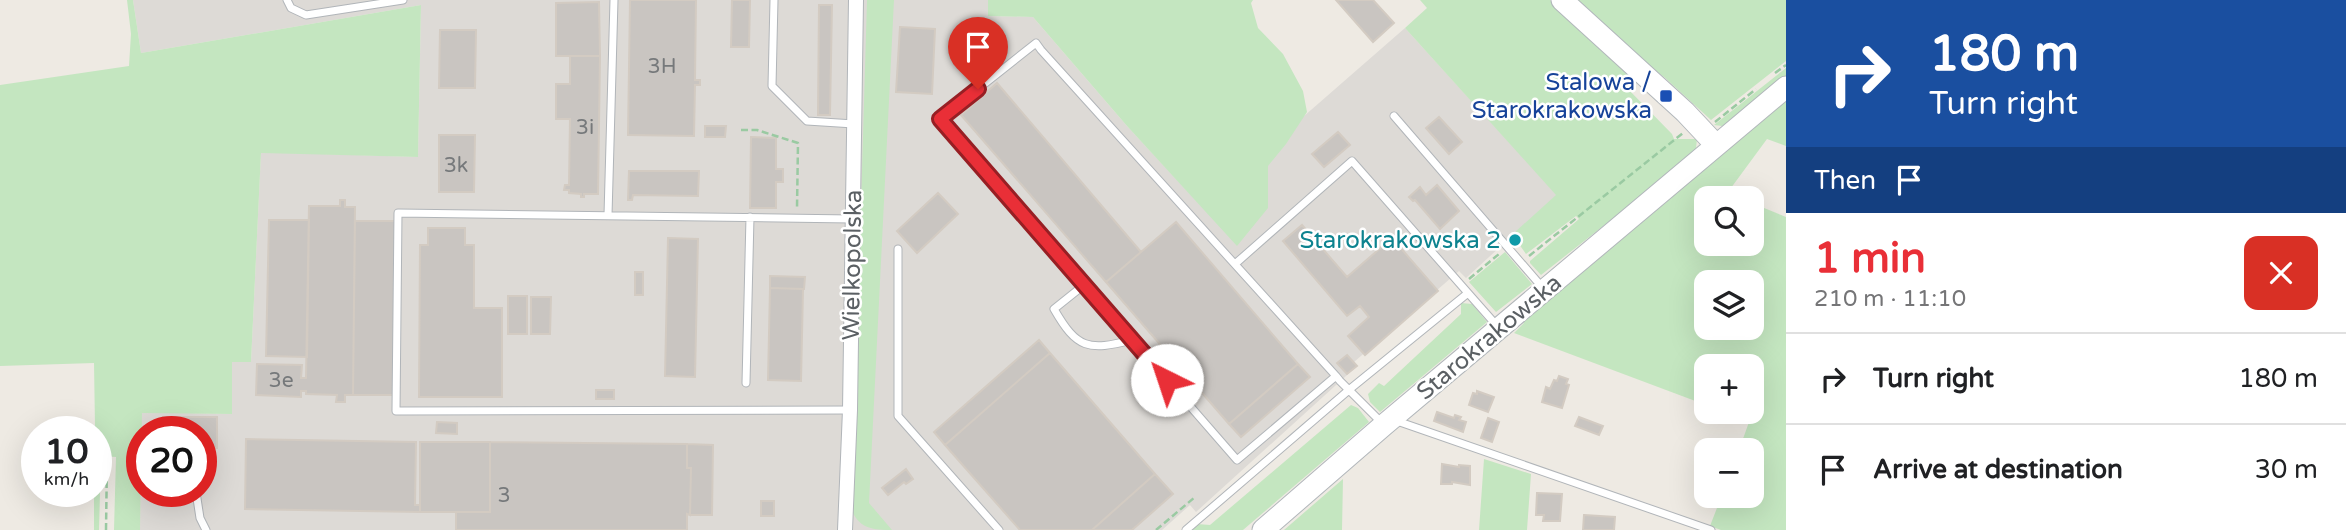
<!DOCTYPE html>
<html lang="en">
<head>
<meta charset="utf-8">
<style>
  body { margin:0; font-family:"Varela Round",sans-serif; background:#f2f2f2; color:#202124; height:100vh; display:flex; flex-direction:column; font-size:26px; white-space:nowrap }
  * { box-sizing:border-box; margin:0 }
  p { font-size:23px; color:#757577 }
  .icon { flex:none; width:38px; height:38px; fill:none; stroke:currentColor; stroke-width:2; stroke-linecap:round; stroke-linejoin:round }
  .map { position:relative; flex:1; overflow:hidden }
  .sheet { display:flex; flex-direction:column; background:#fff; width:560px }
  .sheet>* { flex:none }
  .top-card { background:#1a4fa0; color:#fff; overflow:hidden }
  .tools { position:absolute; left:1694px; top:186px; display:grid; gap:14px }
  .tools a { display:grid; place-items:center; width:70px; height:70px; border-radius:14px; background:#fff; box-shadow:0 7px 28px #0002; font-size:35px }
  .speed { position:absolute; left:21px; top:416px; display:flex; gap:14px; font-size:35px; font-weight:700; text-align:center }
  .speed>* { display:grid; place-content:center; width:91px; height:91px; border-radius:50%; background:#fff; box-shadow:0 7px 28px #0002; line-height:1 }
  .speed small { font-size:18px; font-weight:400 }
  .speed .limit { border:10px solid #d22; background:#fff; color:#111 }
  .pin { position:absolute; display:grid; place-items:center; width:60px; height:60px; color:#fff; margin:-72px -30px; border-radius:50% 50% 50% 0; rotate:-45deg; box-shadow:0 0 7px #0007 }
  .pin .icon { rotate:45deg }
  .me { position:absolute; width:77px; margin:-38px; rotate:319deg; stroke-linejoin:round; filter:drop-shadow(0 0 5px #0008) }
  .turn { display:flex; align-items:center; gap:24px; height:147px; padding:0 28px; font-size:32px }
  .turn .icon { width:91px; height:91px; stroke-width:2.5 }
  .turn b { display:block; font-size:49px; line-height:60px }
  .then { display:flex; align-items:center; height:66px; padding:0 28px; background:#0003; gap:14px; font-size:26px }
  .round { display:grid; place-items:center; flex:none; width:74px; height:74px; border-radius:14px; background:#f2f2f2 }
  .headline { display:flex; align-items:center; justify-content:space-between; height:119px; padding:0 28px }
  h1 { font-size:42px; font-weight:800; line-height:52px; color:#e92f37 }
  ul { padding:0; list-style:none }
  li { display:flex; align-items:center; gap:21px; height:91px; padding:0 28px; border-top:2px solid #e0e0e0 }
  li div { flex:1 }
  li b { display:block; font-size:26px }
  li em { font-style:normal }
  main { display:flex; flex:1; min-height:0 }
  .map>svg:first-child { display:block }
</style>
</head>
<body>
<main>
<div class="map">
<svg width="1786" height="530" viewBox="0 0 1786 530">
  <rect width="100%" height="100%" fill="#eeeae3"/>
  <path fill="#dddad6" fill-rule="evenodd" d="M133,0H988V16L1033,17L1127,126L1201,206L1405,28L1557,195L1466,278L1459,271L1354,362L1357,366L1196,512L1190,505L1162,530H140L141,412L231,414L232,362H251L261,152L418,157L421,5L141,53ZM142,432H201V492H142Z"/>
  <path fill="#c4e6c0" fill-rule="evenodd" d="M127,0H133L141,53L421,5L418,157L261,153L251,362H232V414L142,413L140,530H114L116,457L101,456L99,530H94V492H96L94,363L0,366V85L129,66L131,34Z
    M867,0H894L869,503L892,530C874,530 860,529 852,511Z
    M988,0H1253L1251,3L1258,28L1283,54L1303,91L1307,112L1286,144L1268,166V208L1237,246L1127,126L1033,17L988,16Z
    M1420,0H1550L1635,80L1627,88L1672,134L1674,139H1697L1696,148L1691,157L1541,275L1530,263V261L1579,219L1576,216L1526,254L1519,244L1523,240L1515,232L1556,195L1405,28L1427,8Z
    M1573,0H1786V61L1711,120L1664,77L1656,71L1653,72Z
    M1786,68V78L1731,123L1722,126L1714,125Z
    M1786,99V146L1767,139L1728,192L1740,198H1706V243H1752V203L1786,217V530H1721L1710,526L1722,495H1752V450H1739L1749,422L1722,411H1752V366H1706V405L1514,333L1524,323L1519,319ZM1706,282H1752V327H1706Z
    M1505,252L1532,284L1496,312L1469,282Z
    M1461,303L1472,304L1487,322L1380,412L1370,402L1368,394L1379,383L1384,386L1461,314Z
    M1351,405L1358,408L1369,422L1243,530H1189L1197,524L1210,525Z
    M1484,459L1531,474L1527,530H1479Z
    M1343,479L1342,530H1284Z"/>
  <path fill="#c9c5c1" stroke="#d3cbc2" stroke-width="2" d="M630,0H696L695,80H700V85H695L694,136L628,135Z
    M732,0H750L749,47H731Z
    M1336,0H1373L1394,23L1373,42Z
    M599,2L600,56H556V3Z
    M819,5H832L830,115H818Z
    M900,27L935,29L932,94L896,92Z
    M440,30H476L475,88H439Z
    M570,56H600L598,194H584V197H581V194L569,193V190H564L565,185H569L570,119H556V84H570Z
    M997,83L1141,252L1106,282L961,115Z
    M1439,117L1462,142L1449,154L1426,128Z
    M705,126H726L725,137H705Z
    M1338,132L1350,145L1324,167L1312,154Z
    M439,135H475L474,192H439Z
    M751,137L776,138V169H783V182H776V208H750Z
    M629,171H699L698,196L633,195L632,200H628Z
    M1437,185L1459,211L1440,229L1415,200L1413,201L1409,197L1420,187L1426,195Z
    M938,193L958,214L917,253L897,231Z
    M340,200H345V207H355L353,395H345V402H336L337,395L306,394V391H301V397L256,395L257,364L302,365L301,378H306L309,206H340Z
    M269,220H309L307,357L266,356Z
    M355,221H395L393,395H353Z
    M1176,222L1298,364L1229,424L1106,282Z
    M1302,225L1347,277L1392,238L1438,291L1365,355L1348,336L1369,317L1360,306L1347,316L1283,241Z
    M428,228H465V245H474V308H502V397H419L420,245H428Z
    M668,238L698,239L695,377L665,376Z
    M635,272H643V295H635Z
    M770,276L805,277L804,289L770,288Z
    M770,288L803,289L801,381L768,380Z
    M508,296H527V334H508Z
    M531,297H551L550,334H531Z
    M1039,340L1050,353L945,445L934,432Z
    M1050,353L1155,474L1092,530H1020L945,445Z
    M1347,355L1357,366L1347,374L1337,363Z
    M1298,364L1310,377L1241,437L1229,424Z
    M1559,376L1568,379L1566,384L1569,385L1562,408L1542,402L1546,387L1550,389L1554,380L1557,381Z
    M596,390H614V399H596Z
    M1477,391L1494,397L1488,412L1469,405L1473,393L1477,394Z
    M1437,412L1454,418L1455,415L1461,417L1459,420L1466,422L1463,432L1434,421Z
    M163,417H217V448L201,447V432H163Z
    M1579,417L1603,426L1599,435L1575,426Z
    M1488,418L1499,422L1492,442L1481,438Z
    M437,422L457,423V434L436,433Z
    M246,439L416,442L415,505H420V512L245,509Z
    M420,442H490V512H420Z
    M490,442L687,444V468H691L690,515L687,514V530H456V512H490Z
    M687,444L713,445L712,515H690L691,468H687Z
    M1442,464L1459,467V465L1470,466V485L1452,482V484H1441Z
    M906,469L913,479L906,484L904,482L888,495L882,488Z
    M1155,474L1173,494L1132,530H1092Z
    M1537,493L1562,494L1560,521H1543L1544,515H1536Z
    M761,501H774V516H761Z
    M1584,515L1615,517L1614,530H1583Z"/>
  <g fill="none" stroke-linecap="round" stroke-linejoin="round">
    <defs>
      <path id="lane" d="M287,0L291,8L306,15L403,0
        M774,0L772,86L807,121L854,124
        M1394,116L1542,287
        M608,215L614,0
        M898,249V416L999,530
        M1084,285L1054,309C1077,349 1088,351 1132,340
        M1468,293L1498,327
        M1336,376L1237,460L940,119L1036,43L1041,50L1336,376L1340,381L1381,422
        M746,383L750,217
        M850,410L396,411L398,213L852,219
        M1394,420L1711,530
        M196,492L200,518L206,530
        M1186,530L1350,389L1468,293L1352,161L1235,264"/>
      <path id="street" d="M845,530L850,410L856,0"/>
      <path id="secondary" d="M1562,0L1685,112L1716,145
        M1263,530L1384,425L1786,87"/>
    </defs>
    <use href="#lane" stroke="#b1b5b9" stroke-width="9"/>
    <use href="#street" stroke="#b1b5b9" stroke-width="16"/>
    <use href="#secondary" stroke="#b2b7bb" stroke-width="23"/>
    <path stroke="#9acaa2" stroke-width="2.5" stroke-dasharray="7 3.5" stroke-linecap="butt" d="M1775,73L1786,65
      M1715,122L1756,89
      M741,130H757L798,143L797,208
      M1529,256L1683,133
      M1469,279L1499,254
      M106,530L107,459
      M1156,530L1195,497"/>
    <use href="#lane" stroke="#fff" stroke-width="7"/>
    <use href="#street" stroke="#fff" stroke-width="14"/>
    <use href="#secondary" stroke="#fff" stroke-width="21"/>
  </g>
  <g fill="none" stroke-linecap="round" stroke-linejoin="round">
    <defs>
      <path id="route" d="M978,89L940,119L1167,380"/>
    </defs>
    <use href="#route" stroke="#971f24" stroke-width="18"/>
    <use href="#route" stroke="#e92f37" stroke-width="12"/>
  </g>
  <rect fill="#1a4fb4" stroke="#fff" stroke-width="2.5" x="1659" y="89" width="14" height="14" rx="3.5"/>
  <circle fill="#0f9aa8" stroke="#fff" stroke-width="2.5" cx="1515" cy="240" r="7"/>
  <g text-anchor="middle" stroke-width="5" stroke-linejoin="round" paint-order="stroke">
    <g font-size="21" fill="#76797b">
      <text x="662" y="73">3H</text>
      <text x="585" y="134">3i</text>
      <text x="456" y="172">3k</text>
      <text x="281" y="387">3e</text>
      <text x="504" y="502">3</text>
    </g>
    <g font-size="24" fill="#164399" stroke="#fff" text-anchor="end">
      <text x="1652" y="90">Stalowa /<tspan x="1652" dy="28">Starokrakowska</tspan></text>
    </g>
    <g font-size="24" fill="#0d838f" stroke="#fff" text-anchor="end">
      <text x="1501" y="248">Starokrakowska 2</text>
    </g>
    <g font-size="24" fill="#5b6064" stroke="#fff">
      <text transform="translate(852 265) rotate(-89)" y="8">Wielkopolska</text>
      <text transform="translate(1489 337) rotate(-40)" y="8">Starokrakowska</text>
    </g>
  </g>
</svg>
<div class="tools">
<a><svg class="icon" aria-label="search" viewBox="0 0 24 24"><circle cx="10" cy="10" r="6"/><path d="M15 15l6 6"/></svg></a>
<a><svg class="icon" aria-label="layers" viewBox="0 0 24 24"><path d="M12 4l9 5-9 5-9-5zM3 14l9 5 9-5"/></svg></a>
<a>+</a>
<a>−</a>
</div>
<div class="speed"><div>10<small>km/h</small></div><div class="limit">20</div></div>
<div class="pin" style="left:978px;top:89px;background:#d93025"><svg class="icon" aria-label="arrive" viewBox="0 0 24 24"><path d="M6 21V4h12l-3 4 3 4H6"/></svg></div>
<svg class="me" style="left:1167px;top:380px" viewBox="-20 -20 40 40"><circle r="19" fill="#fff"/><path d="M0-13L10 11 0 6-10 11z" fill="#e92f37"/></svg>
</div>
<section class="sheet">
<div class="top-card">
<div class="turn"><svg class="icon" aria-label="right" viewBox="0 0 24 24"><path d="M7 20v-9h11M14 6l5 5-5 5"/></svg><div><b>180 m</b>Turn right</div></div>
<div class="then">Then<svg class="icon" aria-label="arrive" viewBox="0 0 24 24"><path d="M6 21V4h12l-3 4 3 4H6"/></svg></div>
</div>
<div class="headline"><div><h1>1 min</h1><p>210 m · 11:10</p></div><a class="round" style="background:#d93025;color:#fff"><svg class="icon" aria-label="close" viewBox="0 0 24 24"><path d="M6 6l12 12M18 6L6 18"/></svg></a></div>
<ul>
<li><svg class="icon" aria-label="right" viewBox="0 0 24 24"><path d="M7 20v-9h11M14 6l5 5-5 5"/></svg><div><b>Turn right</b></div><em>180 m</em></li>
<li><svg class="icon" aria-label="arrive" viewBox="0 0 24 24"><path d="M6 21V4h12l-3 4 3 4H6"/></svg><div><b>Arrive at destination</b></div><em>30 m</em></li>
</ul>
</section>
</main>
</body>
</html>
